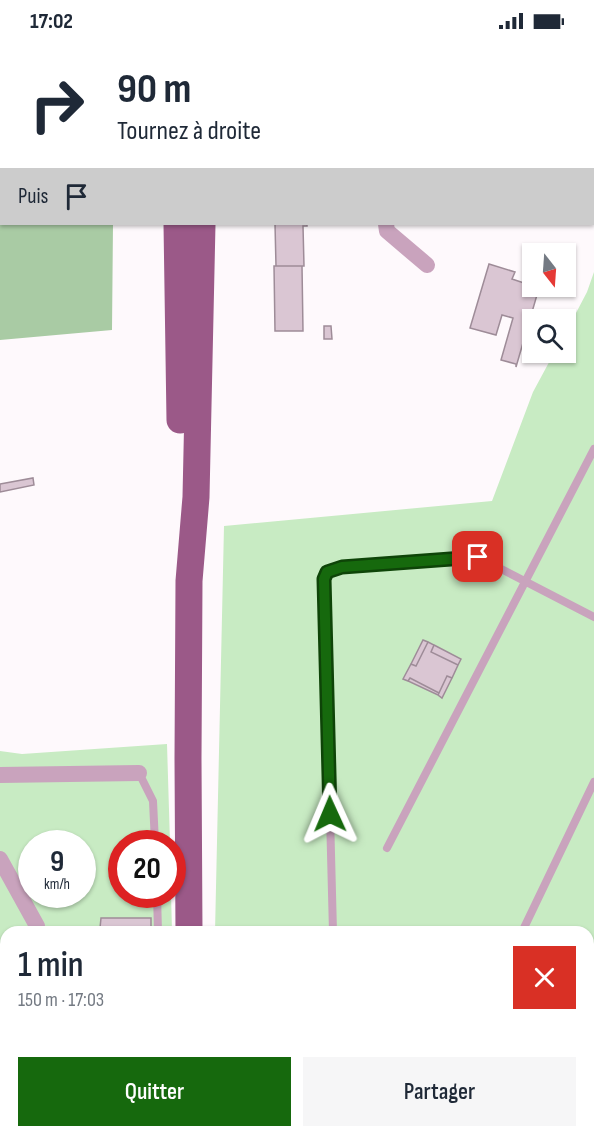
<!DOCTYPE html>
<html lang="fr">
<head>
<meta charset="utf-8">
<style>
  body { margin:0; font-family:"Sofia Sans Condensed",sans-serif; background:#f6f6f7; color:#1f2937; height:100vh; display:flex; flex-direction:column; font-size:22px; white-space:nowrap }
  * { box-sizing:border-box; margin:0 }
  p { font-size:20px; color:#747a83 }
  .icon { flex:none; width:33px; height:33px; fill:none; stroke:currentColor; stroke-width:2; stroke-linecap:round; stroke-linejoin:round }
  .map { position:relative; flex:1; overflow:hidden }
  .panel { position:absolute; left:0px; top:884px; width:594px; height:212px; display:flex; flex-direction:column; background:#fff; border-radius:18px 18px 0 0; box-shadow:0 2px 4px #0004 }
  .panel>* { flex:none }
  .hud { position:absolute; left:0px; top:0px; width:594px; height:183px; box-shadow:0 2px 4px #0004; background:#fff; color:#1f2937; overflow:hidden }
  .needle { width:39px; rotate:163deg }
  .fabs { position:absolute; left:522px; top:201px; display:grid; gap:12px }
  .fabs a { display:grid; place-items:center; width:54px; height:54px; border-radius:0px; background:#fff; box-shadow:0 2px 4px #0004; font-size:30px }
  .speed { position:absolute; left:18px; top:788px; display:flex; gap:12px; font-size:30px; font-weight:700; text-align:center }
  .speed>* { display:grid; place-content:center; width:78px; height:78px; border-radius:50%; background:#fff; box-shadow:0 2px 4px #0004; line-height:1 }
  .speed small { font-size:15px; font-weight:400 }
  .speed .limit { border:9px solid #d22; background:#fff; color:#111 }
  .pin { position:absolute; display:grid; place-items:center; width:51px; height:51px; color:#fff; margin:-26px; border-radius:12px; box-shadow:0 3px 9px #0006 }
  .me { position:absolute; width:66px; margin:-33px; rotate:359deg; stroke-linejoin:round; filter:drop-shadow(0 0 4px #0008) }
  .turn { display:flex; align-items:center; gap:21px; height:126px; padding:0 18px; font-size:27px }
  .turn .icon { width:78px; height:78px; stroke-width:2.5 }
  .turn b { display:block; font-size:42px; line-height:51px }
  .then { display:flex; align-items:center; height:57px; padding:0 18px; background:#0003; gap:12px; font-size:22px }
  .round { display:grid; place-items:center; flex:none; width:63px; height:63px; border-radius:0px; background:#f6f6f7 }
  .summary { display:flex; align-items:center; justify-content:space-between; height:102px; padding:0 18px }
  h1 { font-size:36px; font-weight:600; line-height:45px }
  .primary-button { display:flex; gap:12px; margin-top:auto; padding:12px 18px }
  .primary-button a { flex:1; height:69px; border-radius:0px; background:#16690d; color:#fff; font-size:24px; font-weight:600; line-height:69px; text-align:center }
  .primary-button a+a { background:#f6f6f7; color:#1f2937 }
  .status { display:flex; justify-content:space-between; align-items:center; height:42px; padding:0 30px; background:#fff; direction:ltr }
  .status svg { height:16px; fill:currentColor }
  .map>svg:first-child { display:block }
</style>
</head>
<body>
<div class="status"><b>17:02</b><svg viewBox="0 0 49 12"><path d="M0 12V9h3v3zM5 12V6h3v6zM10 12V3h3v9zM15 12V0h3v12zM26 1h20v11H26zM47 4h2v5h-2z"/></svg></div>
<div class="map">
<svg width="594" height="1094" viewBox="0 0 594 1094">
  <rect width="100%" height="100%" fill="#fef9fc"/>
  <path fill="#c8ebc3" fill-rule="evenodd" d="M594,230V1009H588V890H215L224,484L492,459L533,350L554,311L566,310V290L587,250Z
    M167,702L170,801H122V852H171L172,889L6,890V1089H177V1094H0V709L22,712ZM32,801H82V852H32Z
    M588,1041H594V1094H229V1089H588Z"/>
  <path fill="#a9cba4" d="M0,0L82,1L2,2V182H113L112,288L0,298Z"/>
  <path fill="#dac6d3" stroke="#9e8c98" stroke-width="1.5" d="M275,182H307V184H303L304,224H276Z
    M489,222L515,230L512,237L539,246L516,325V322L501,318L513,276L502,273L496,293L470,286Z
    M274,224H302L303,289H275Z
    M324,284H331L332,297H324Z
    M33,436L34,443L0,450V442Z
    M423,598L428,600L416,624L411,622Z
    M428,600L434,603L431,610L458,623L452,636L447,634L439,651L410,636L408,639L403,637L411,622L416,624Z
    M434,603L461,617L458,623L431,610Z
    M447,634L452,636L442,656L438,653Z
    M410,636L439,651L438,653L408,639Z
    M101,876H151V890H109V886H100Z"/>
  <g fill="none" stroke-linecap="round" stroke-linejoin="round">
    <path stroke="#8b8589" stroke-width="3" stroke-dasharray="3 3" stroke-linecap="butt" d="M504,0L509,2
      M588,1020H594"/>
    <path stroke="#c9a3bd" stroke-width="8" d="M139,731L153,759L155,801
      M387,806L594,407
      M157,852L158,890
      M333,890L324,537L327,530L342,525L478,515L594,575
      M522,890L594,740
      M588,956L594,957"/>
    <path stroke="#c9a3bd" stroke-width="16" d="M379,2V0
      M386,182L387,189L427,223
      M0,733L139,731
      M0,817L37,884V890
      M0,938L6,935"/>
    <path stroke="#c9a3bd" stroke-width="21" d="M453,0L459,2
      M592,40L594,41"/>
    <path stroke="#9b5988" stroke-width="27" d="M150,0L151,2
      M203,2V0
      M177,182L180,378
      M189,890L188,716L189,539L196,455L202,182
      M192,1089V1094"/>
  </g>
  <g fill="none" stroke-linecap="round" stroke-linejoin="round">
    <defs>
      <path id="route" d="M330,772L324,537L327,530L342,525L478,515"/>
    </defs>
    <use href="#route" stroke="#0e4408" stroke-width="15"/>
    <use href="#route" stroke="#16690d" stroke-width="10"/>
  </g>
</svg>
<div class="fabs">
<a><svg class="needle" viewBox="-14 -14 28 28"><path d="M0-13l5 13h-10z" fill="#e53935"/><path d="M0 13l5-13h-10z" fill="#747a83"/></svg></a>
<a><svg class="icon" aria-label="search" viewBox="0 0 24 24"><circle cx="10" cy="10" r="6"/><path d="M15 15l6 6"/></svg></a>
</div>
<div class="speed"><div>9<small>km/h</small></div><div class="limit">20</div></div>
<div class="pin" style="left:478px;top:515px;background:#d93025"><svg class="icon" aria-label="arrive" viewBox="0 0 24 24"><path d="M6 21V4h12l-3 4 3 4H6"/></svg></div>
<svg class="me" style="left:330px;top:772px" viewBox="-20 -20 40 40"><path d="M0-17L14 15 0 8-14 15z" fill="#16690d" stroke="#fff" stroke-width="4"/></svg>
<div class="hud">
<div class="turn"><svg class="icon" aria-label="right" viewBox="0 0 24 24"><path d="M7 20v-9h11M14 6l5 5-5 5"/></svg><div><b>90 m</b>Tournez à droite</div></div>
<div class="then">Puis<svg class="icon" aria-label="arrive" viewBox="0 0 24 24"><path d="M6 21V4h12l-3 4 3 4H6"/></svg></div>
</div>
<section class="panel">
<div class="summary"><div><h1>1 min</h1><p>150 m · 17:03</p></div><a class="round" style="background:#d93025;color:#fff"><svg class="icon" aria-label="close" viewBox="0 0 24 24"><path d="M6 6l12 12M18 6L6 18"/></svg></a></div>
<div class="primary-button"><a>Quitter</a><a>Partager</a></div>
</section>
</div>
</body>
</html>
